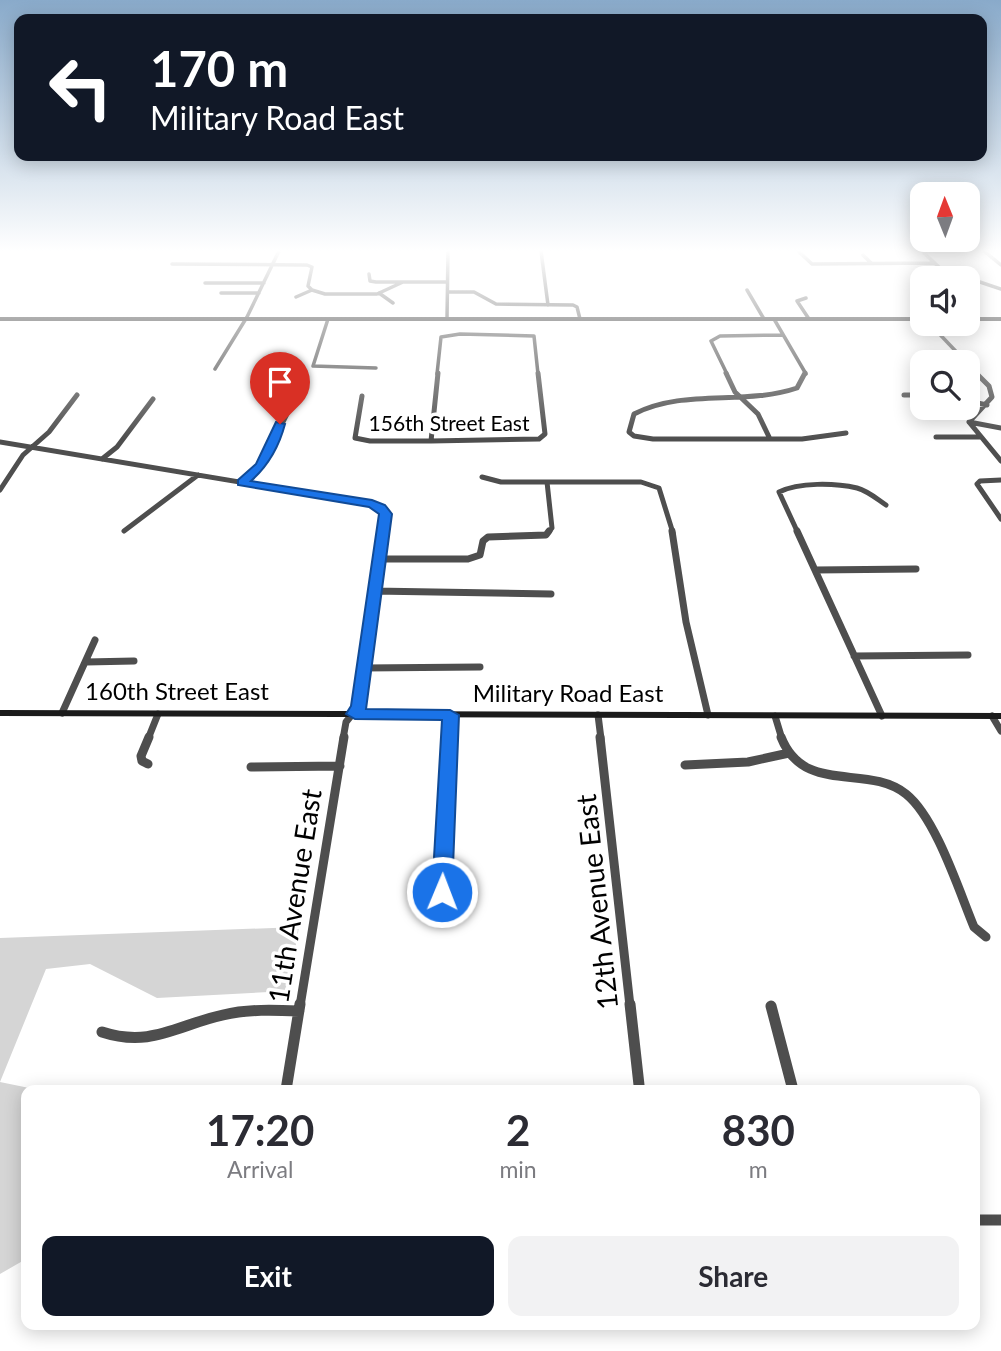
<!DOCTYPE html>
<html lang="en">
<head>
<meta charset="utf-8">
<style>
  body { margin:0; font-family:Lato,sans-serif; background:#f2f2f3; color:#2b2b33; height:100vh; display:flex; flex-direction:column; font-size:26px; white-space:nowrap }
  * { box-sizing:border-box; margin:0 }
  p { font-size:23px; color:#7c7c81 }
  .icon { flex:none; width:38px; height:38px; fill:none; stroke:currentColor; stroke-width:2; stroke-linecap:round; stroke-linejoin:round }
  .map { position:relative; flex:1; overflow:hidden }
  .side { position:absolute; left:21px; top:1085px; width:959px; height:245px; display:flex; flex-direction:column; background:#fff; border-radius:14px; box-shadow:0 4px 18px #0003 }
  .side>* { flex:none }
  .hud { position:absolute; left:14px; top:14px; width:973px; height:147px; border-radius:14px; box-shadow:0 4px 18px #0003; background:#111827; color:#fff; overflow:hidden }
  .needle { width:46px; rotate:359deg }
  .tools { position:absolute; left:910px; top:182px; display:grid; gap:14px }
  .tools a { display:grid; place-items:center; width:70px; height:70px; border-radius:14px; background:#fff; box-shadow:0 4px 18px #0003; font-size:35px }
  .pin { position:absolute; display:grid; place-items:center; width:60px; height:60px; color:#fff; margin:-72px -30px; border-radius:50% 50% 50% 0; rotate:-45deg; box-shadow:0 0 7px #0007 }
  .pin .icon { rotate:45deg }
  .me { position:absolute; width:77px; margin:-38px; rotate:1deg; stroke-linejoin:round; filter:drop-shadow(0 0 5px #0008) }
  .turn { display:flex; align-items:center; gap:24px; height:147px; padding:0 21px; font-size:32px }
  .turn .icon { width:91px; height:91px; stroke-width:2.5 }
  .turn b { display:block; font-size:49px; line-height:60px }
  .eta { display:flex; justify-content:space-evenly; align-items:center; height:119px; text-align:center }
  .eta b { font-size:42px; font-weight:700; line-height:49px }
  .action { display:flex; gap:14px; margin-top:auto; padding:14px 21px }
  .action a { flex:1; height:80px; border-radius:14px; background:#111827; color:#fff; font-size:28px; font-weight:700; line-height:80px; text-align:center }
  .action a+a { background:#f2f2f3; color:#2b2b33 }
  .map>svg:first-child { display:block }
</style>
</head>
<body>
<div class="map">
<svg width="1001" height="1351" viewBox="0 0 1001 1351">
  <rect width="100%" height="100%" fill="#fff"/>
  <path fill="#d5d5d5" d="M299,927L288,991L157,998L90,964L46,969L0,1082L39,1090H26V1259L0,1274V938Z"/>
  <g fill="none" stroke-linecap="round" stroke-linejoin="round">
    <path stroke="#4e4e4e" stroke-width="3.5" d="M541,251L548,305
      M798,251L812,264
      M922,251L941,269L967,278
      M984,251L1001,265
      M863,255L871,263
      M172,264L307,265L312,267L308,286L312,290
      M812,264L935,263
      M369,274L370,281L376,282H447
      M968,278L1001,289
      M205,283H264
      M747,290L764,319
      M448,292H474L496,304L573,305L577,307L580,319
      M221,293H259
      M379,293L393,303
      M296,297L312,290L325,294H377L403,282
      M806,298L797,301L809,319
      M328,319L313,366L376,368
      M447,319L448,251
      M774,319L806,374
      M930,324L966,362
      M968,364L978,374
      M215,369L247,317L279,251
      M437,374L441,337L460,334L534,336L538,374
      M727,374L711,341L720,336L783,335"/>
    <path stroke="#4e4e4e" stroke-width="5" d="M726,373L735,392L758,414L770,439
      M805,373L797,388C744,406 684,388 634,414L629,432L634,436L653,439H802L846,433
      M976,373L989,386L992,397L969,422L1001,461
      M904,395H922
      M362,396L355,438L370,441H431
      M968,401L987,405
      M969,422L1001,428
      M936,437H981
      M431,441L539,439L545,434L538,373
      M431,441L438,373
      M0,442L372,504L381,507L385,514L382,533
      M102,459L117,447L153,399
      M482,477L501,482H641L659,488L673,533
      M1001,480L980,481L977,484L1001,519
      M547,482L552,528L548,533
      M242,483L261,466L289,410
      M0,490L23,455L49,432L77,395
      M124,531L198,475
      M798,533L779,492C799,482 835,483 857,488C868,491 877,499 886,505"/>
    <path stroke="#4e4e4e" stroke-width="7" d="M672,531L686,622L708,715
      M797,531L882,716
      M379,559H468L480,555L483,541L488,537L546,535L549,531
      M815,570L916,569
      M374,591L551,594
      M854,656L968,655
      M86,662L134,661
      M364,668L480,667
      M62,713L95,640
      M598,715L601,739
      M775,716L782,739
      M992,716L1001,731
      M148,739L158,714
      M343,739L346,722L359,706L383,531
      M449,739L450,715"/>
    <path stroke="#4e4e4e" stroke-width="9" d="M449,737L442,886L453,911
      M600,737L630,1006
      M781,737C804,796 867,763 906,794C936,818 959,891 974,927L986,937
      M148,764L142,761L141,756L149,737
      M685,765L748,762L789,753
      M251,767L340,766
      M300,1006L344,737"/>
    <path stroke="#4e4e4e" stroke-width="11" d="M630,1004L639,1085
      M771,1006L793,1090
      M102,1032C151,1048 177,1025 223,1015C248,1009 274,1010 299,1011
      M286,1090L300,1004
      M975,1220H1001"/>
    <path fill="#1b1b1b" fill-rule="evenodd" d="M0,317H922V321H0Z
      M968,317H1001V321H968Z
      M0,710L1001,713V719L0,716Z"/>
  </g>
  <linearGradient id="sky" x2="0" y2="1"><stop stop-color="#89aaca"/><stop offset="0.57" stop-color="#fff"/><stop offset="1" stop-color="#fff" stop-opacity="0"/></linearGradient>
  <rect width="1001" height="440" fill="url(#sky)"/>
  <path fill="#1a73e8" stroke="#114b97" stroke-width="2" d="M276,422L285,424C279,447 269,465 251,481L372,500L385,505L392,514L366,709L450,710L459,715L452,892L449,898L442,900L435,898L432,892L442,720L355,719L346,714L351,706L379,514L369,507L238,485V480L256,464Z"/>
  <g text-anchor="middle" stroke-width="7" stroke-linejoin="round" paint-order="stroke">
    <g font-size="21" fill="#000" stroke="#fff">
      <text x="449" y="431">156th Street East</text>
    </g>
    <g font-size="24" fill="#000" stroke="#fff">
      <text x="177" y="700">160th Street East</text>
      <text x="568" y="702">Military Road East</text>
    </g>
    <g font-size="28" fill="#000" stroke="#fff">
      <text transform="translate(295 896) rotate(-81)" y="10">11th Avenue East</text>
      <text transform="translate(597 902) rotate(-96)" y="10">12th Avenue East</text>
    </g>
  </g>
</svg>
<div class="tools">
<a><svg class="needle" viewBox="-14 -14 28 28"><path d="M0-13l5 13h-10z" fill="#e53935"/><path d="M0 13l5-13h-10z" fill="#7c7c81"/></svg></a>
<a><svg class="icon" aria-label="sound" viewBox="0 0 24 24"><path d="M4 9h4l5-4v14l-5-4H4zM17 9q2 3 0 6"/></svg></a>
<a><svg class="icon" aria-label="search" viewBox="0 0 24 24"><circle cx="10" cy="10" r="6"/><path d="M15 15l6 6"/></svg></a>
</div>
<div class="pin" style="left:280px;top:424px;background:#d93025"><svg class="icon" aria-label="arrive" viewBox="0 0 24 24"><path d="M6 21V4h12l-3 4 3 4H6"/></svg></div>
<svg class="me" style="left:442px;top:892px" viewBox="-20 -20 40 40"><circle r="17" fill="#1a73e8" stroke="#fff" stroke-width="3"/><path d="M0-11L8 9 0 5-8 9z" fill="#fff"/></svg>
<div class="hud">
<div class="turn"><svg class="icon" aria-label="left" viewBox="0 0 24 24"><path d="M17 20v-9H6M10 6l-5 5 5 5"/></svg><div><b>170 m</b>Military Road East</div></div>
</div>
<section class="side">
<div class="eta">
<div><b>17:20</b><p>Arrival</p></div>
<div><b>2</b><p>min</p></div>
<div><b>830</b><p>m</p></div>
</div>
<div class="action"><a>Exit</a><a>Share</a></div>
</section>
</div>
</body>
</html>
